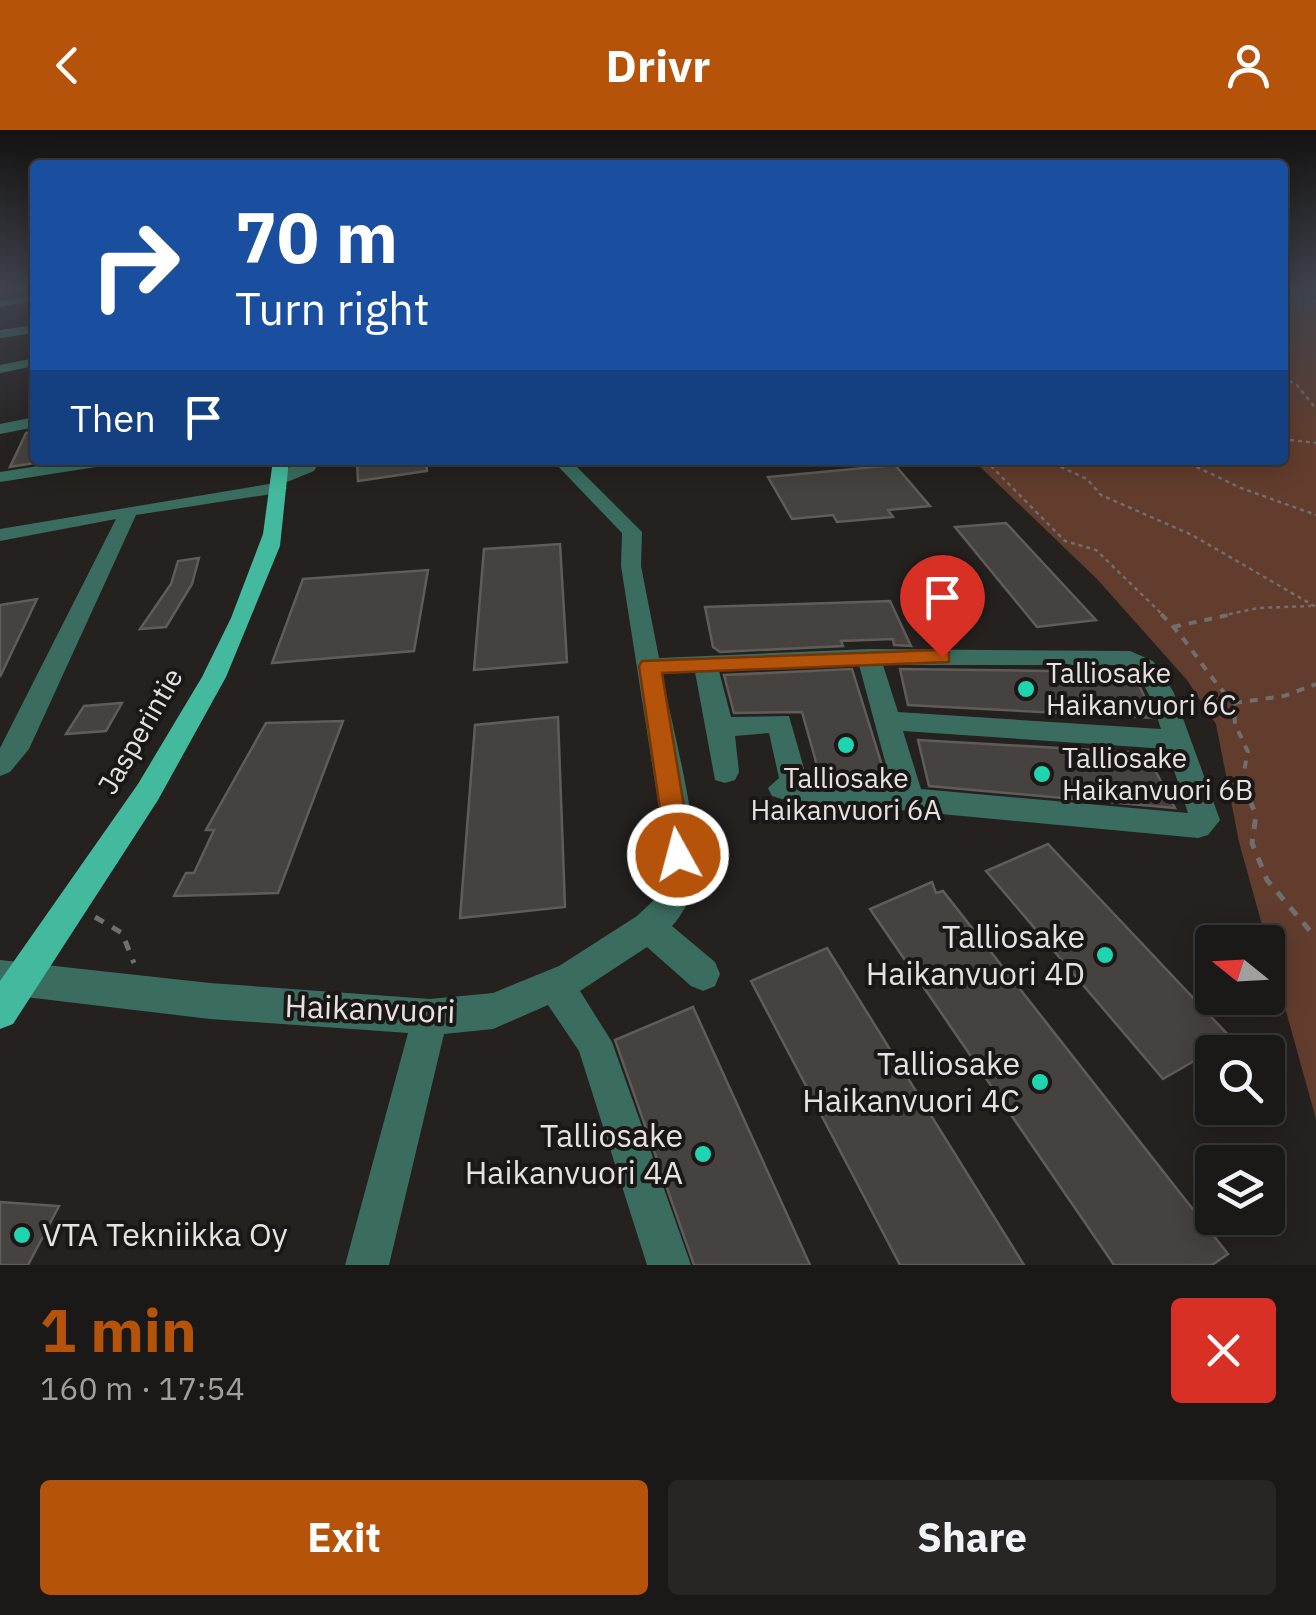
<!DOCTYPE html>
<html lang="en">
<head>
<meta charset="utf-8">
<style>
  body { margin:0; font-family:"IBM Plex Sans",sans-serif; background:#282624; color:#f1f3f6; height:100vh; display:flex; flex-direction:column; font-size:38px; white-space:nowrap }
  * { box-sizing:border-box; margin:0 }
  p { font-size:32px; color:#a0a0a1 }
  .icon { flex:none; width:55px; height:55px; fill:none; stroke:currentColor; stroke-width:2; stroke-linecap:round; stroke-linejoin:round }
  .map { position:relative; height:1135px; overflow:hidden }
  .drawer { display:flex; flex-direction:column; background:#1b1917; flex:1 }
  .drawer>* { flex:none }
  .hud { position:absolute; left:30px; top:30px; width:1258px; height:305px; border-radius:10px; box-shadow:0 5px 25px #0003,0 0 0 2px #393836; background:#1a4fa0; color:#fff; overflow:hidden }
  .needle { width:65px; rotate:288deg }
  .fabs { position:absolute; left:1195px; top:795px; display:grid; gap:20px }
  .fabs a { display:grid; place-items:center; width:90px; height:90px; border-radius:10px; background:#1b1917; box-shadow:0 5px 25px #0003,0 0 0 2px #393836; font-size:50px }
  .pin { position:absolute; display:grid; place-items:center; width:85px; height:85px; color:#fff; margin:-102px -42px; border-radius:50% 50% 50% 0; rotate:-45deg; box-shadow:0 0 10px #0007 }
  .pin .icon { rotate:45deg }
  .me { position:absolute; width:110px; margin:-55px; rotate:353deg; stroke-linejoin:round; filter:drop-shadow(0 0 8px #0008) }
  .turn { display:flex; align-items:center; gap:35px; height:210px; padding:0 40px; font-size:45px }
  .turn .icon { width:130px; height:130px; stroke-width:2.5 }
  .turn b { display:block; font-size:70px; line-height:85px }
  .then { display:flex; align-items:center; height:95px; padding:0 40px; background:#0003; gap:20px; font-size:38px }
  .round { display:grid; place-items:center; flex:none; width:105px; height:105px; border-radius:10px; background:#282624 }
  .headline { display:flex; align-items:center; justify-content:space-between; height:170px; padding:0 40px }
  h1 { font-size:60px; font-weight:700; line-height:75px; color:#b45309 }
  .cta { display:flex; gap:20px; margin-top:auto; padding:20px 40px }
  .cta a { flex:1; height:115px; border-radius:10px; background:#b45309; color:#fff; font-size:40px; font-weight:700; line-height:115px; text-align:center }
  .cta a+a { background:#282624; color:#f1f3f6 }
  header { display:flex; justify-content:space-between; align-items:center; height:130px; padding:0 40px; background:#b45309; color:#fff; font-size:45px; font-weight:700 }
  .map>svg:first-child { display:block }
</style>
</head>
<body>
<header><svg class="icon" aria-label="back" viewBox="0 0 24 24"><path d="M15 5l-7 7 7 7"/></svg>Drivr<svg class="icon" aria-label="person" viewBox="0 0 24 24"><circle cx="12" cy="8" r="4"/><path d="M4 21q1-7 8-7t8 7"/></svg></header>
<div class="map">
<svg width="1316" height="1135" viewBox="0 0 1316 1135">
  <rect width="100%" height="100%" fill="#24211f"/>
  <path fill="#623d2d" d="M1283,161H1316V989L1239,712L1216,594L1187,550L1097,449L973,330H1282Z"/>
  <path fill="#464240" stroke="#605c5a" stroke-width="2.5" d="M35,301V333L10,337L26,303Z
    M357,330H426L427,341L358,351Z
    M895,335L930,376L888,380L893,387L837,392L833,385L792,389L768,347Z
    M1006,393L1096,490L1037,497L955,397Z
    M560,414L567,532L474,540L484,419Z
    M199,428L192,454L166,497L140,499L171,454L178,431Z
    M428,440L414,521L272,533L303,449Z
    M37,469L0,547V475Z
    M890,471L911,516L894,515L893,509L841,511L843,516L720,522L713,517L705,477Z
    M852,539L885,645L820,646L802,582L734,583L724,545Z
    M900,539L1124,542L1139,555L1154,588L908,575Z
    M122,573L106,601L66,604L84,576Z
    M558,587L565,777L460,788L475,595Z
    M343,591L278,763L174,766L186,743H194L214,700H206L266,593Z
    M918,610L1146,623L1175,678L929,656Z
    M1048,714L1232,909L1163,949L986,741Z
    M932,752L936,763L943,761L1228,1124L1212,1135H1114L870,779Z
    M827,818L1024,1135H900L751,851Z
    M693,877L810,1135H694L615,910Z
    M0,1072L59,1076L28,1135H0Z"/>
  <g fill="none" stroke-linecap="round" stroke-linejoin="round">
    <path stroke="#716e6d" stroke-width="2.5" stroke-dasharray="4 4" stroke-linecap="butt" d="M1282,165L1316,171
      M1282,247L1297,255L1316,279
      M1282,309L1316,313
      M985,330L1065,411L1096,420L1164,486
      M1046,330L1087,349L1101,365L1192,405L1316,477
      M1182,330L1241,358L1316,385
      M1221,486L1258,478L1311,476"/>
    <path stroke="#716e6d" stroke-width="4" stroke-dasharray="8 8" stroke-linecap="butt" d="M1161,484C1192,514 1205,544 1234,573L1235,594L1248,622L1241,655
      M1173,497L1233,484
      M1234,573L1284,566L1316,554"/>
    <path stroke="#716e6d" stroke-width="5" stroke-dasharray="10 10" stroke-linecap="butt" d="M1242,652L1256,685L1252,713L1267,750L1316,808
      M95,787L122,803L134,833"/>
    <path fill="#3a6d5f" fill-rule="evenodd" d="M35,165V171L0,177V171Z
      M35,195V203L0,208V200Z
      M35,228V236L0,243V235Z
      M35,287V297L0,304V294Z
      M76,330H117L109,335L0,352V342Z
      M304,330H321L314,341L282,354L287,358L284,362L136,385L29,619L10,642L0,646V618L116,389L0,411V399L275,353L271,349L274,345Z
      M552,330H570L642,402L641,436L659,528L869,519L1130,521L1153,531L1173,561L1220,690L1208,705L1198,708L782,669L772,666L768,658L779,648L769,603L735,606L739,642L735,650L725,653L715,650L695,542L662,544C671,592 703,710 694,754C691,769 682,785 672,796L715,832L720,844L715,856L703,861L691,856L647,817L580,861L612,912L691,1135H647L579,921L548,875L493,899L444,904L389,1135H345L408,903L210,889L0,864V830L210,853L430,869L493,863L559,836L637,786L657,767L663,753L662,697L621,436L622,403ZM859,535L892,657L807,649L789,586L731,587L719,541ZM883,535H1119C1147,547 1152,571 1161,599L898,582ZM903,601L1167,619L1188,683L921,659Z"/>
    <path fill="#43ba9d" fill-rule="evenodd" d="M273,330H289L280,416L226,547L158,670L13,894L0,899V851L138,654L202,547L231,488L263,404Z"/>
  </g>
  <linearGradient id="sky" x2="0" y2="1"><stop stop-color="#141211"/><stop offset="0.5" stop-color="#3f434d"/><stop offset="1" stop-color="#3f434d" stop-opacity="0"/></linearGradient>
  <rect width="1316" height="320" fill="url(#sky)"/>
  <path fill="#b45309" stroke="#753606" stroke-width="2.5" d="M942,520L949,522V532L662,543L692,725L688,733H668L639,536L642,531Z"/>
  <g fill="#1fd5b0" stroke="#1b1716" stroke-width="4">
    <circle cx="1026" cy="559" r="10"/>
    <circle cx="846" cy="615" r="10"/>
    <circle cx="1042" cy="644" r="10"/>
    <circle cx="1105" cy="825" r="10"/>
    <circle cx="1040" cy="952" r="10"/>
    <circle cx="703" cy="1024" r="10"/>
    <circle cx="22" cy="1105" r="10"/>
  </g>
  <g text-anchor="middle" stroke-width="8" stroke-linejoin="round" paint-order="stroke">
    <g font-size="28" fill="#e5e2e1" stroke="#1b1716" text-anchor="start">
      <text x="1046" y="553">Talliosake<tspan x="1046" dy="32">Haikanvuori 6C</tspan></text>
      <text x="1062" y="638">Talliosake<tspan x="1062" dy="32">Haikanvuori 6B</tspan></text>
      <text x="846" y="658" text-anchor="middle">Talliosake<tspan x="846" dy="32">Haikanvuori 6A</tspan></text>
    </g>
    <g font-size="28" fill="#e5e2e1" stroke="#1b1716">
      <text transform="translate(140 601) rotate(-60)" y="10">Jasperintie</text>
    </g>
    <g font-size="32" fill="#e5e2e1" stroke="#1b1716" text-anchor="end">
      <text x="1085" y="818">Talliosake<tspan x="1085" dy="37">Haikanvuori 4D</tspan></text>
      <text x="1020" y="945">Talliosake<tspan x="1020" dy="37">Haikanvuori 4C</tspan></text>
      <text x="683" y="1017">Talliosake<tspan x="683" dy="37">Haikanvuori 4A</tspan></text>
      <text x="42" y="1116" text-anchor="start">VTA Tekniikka Oy</text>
    </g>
    <g font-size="32" fill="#e5e2e1" stroke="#1b1716">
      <text transform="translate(370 879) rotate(2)" y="11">Haikanvuori</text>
    </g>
  </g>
</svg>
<div class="fabs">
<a><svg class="needle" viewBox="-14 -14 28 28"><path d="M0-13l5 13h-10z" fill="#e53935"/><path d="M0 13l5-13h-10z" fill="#a0a0a1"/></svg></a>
<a><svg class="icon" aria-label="search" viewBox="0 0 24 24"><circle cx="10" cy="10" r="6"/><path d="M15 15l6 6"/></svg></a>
<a><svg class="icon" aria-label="layers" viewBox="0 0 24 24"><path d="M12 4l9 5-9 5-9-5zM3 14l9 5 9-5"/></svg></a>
</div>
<div class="pin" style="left:942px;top:527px;background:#d93025"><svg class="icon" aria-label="arrive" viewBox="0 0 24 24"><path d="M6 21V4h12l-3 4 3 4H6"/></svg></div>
<svg class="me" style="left:678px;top:725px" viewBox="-20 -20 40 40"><circle r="17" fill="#b45309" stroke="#fff" stroke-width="3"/><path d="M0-11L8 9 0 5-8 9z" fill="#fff"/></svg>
<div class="hud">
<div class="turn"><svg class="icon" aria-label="right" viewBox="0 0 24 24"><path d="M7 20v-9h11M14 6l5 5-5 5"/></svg><div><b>70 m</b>Turn right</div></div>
<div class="then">Then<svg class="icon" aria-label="arrive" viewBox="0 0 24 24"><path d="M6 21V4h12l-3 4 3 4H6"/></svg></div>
</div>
</div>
<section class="drawer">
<div class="headline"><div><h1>1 min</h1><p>160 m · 17:54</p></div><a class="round" style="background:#d93025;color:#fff"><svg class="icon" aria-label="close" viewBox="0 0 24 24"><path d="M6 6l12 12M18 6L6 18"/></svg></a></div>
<div class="cta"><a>Exit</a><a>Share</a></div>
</section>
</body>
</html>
